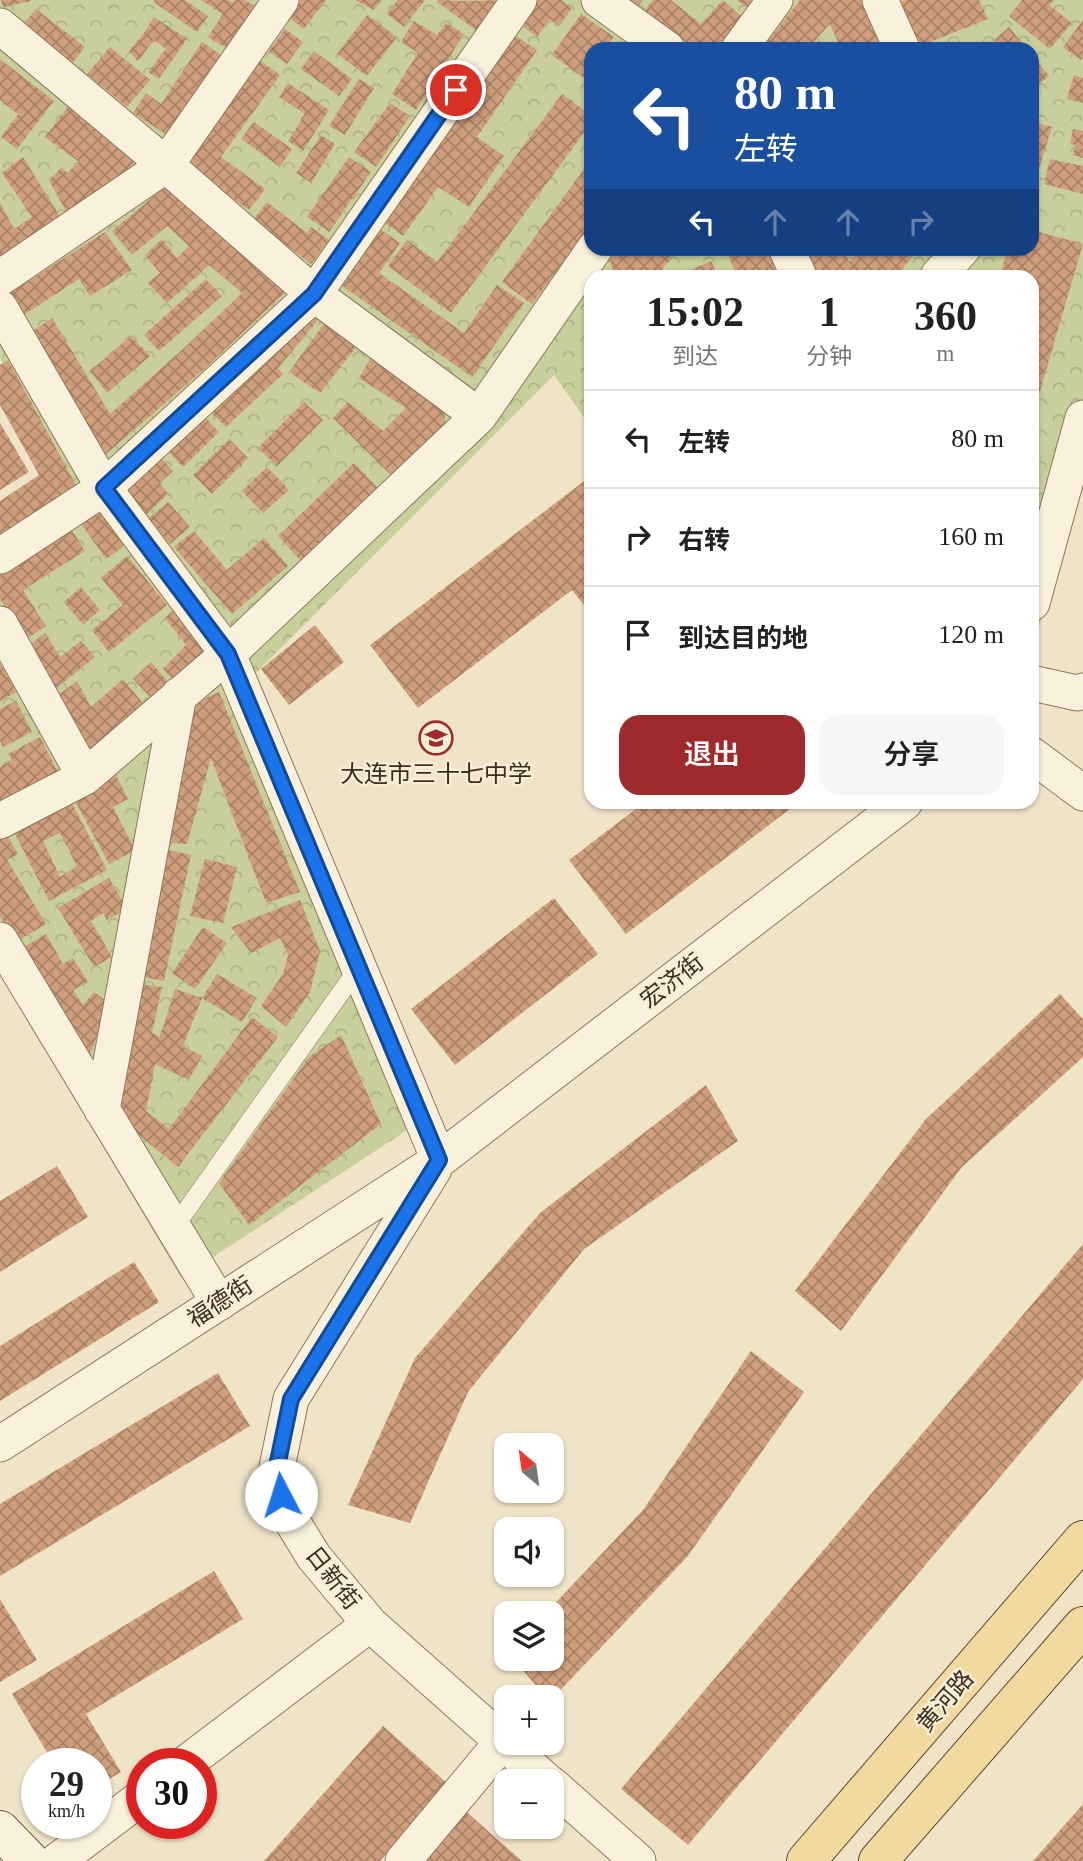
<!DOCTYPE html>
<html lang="zh">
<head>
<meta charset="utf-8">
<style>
  body { margin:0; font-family:"Times New Roman","Noto Sans SC",serif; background:#f6f6f6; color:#222; height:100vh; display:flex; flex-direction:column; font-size:26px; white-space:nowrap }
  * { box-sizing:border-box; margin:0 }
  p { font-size:23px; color:#767676 }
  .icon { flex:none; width:38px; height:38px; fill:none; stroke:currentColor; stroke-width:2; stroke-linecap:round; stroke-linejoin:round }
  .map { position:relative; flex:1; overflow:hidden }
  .details { position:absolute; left:584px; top:270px; width:455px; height:539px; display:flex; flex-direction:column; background:#fff; border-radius:21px; box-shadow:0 2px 5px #0004 }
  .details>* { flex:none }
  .top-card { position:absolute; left:584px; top:42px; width:455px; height:214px; border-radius:21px; box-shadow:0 2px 5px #0004; background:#1a4fa0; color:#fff; overflow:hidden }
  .needle { width:46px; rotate:331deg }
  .buttons { position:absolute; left:494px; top:1433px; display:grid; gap:14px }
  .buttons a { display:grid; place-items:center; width:70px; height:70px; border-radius:14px; background:#fff; box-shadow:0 2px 5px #0004; font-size:35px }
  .speed { position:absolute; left:21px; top:1748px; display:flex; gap:14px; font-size:35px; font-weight:700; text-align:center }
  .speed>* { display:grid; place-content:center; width:91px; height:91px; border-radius:50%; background:#fff; box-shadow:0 2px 5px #0004; line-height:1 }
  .speed small { font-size:18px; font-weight:400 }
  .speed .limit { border:10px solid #d22; background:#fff; color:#111 }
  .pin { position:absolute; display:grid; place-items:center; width:60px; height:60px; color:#fff; margin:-30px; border:4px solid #fff; border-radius:50%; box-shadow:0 2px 7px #0007 }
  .me { position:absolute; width:77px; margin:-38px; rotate:355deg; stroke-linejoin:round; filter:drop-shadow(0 0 5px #0008) }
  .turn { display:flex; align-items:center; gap:24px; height:147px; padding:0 35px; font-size:32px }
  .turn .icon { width:91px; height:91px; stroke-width:2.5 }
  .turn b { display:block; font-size:49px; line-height:60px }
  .lanes { display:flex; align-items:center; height:66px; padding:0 35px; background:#0003; justify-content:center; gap:35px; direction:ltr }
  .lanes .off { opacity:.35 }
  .eta { display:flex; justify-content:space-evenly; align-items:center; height:119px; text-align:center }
  .eta b { font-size:42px; font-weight:600; line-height:49px }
  .button { display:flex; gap:14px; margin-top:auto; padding:14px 35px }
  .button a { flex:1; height:80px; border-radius:21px; background:#9e2a2b; color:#fff; font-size:28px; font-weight:600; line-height:80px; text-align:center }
  .button a+a { background:#f6f6f6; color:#222 }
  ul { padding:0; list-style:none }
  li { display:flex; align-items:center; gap:21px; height:98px; padding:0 35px; border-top:2px solid #e0e0e0 }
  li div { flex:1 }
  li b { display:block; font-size:26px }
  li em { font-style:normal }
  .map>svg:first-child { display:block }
</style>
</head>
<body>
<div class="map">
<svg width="1083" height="1861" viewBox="0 0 1083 1861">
  <defs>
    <pattern id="park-crowns" width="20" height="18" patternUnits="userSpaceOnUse" patternTransform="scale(1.75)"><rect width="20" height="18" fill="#c9cf9b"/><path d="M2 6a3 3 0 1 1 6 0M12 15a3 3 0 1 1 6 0" fill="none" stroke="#aeb285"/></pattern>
    <pattern id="building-cross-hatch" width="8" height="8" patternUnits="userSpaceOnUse" patternTransform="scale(1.75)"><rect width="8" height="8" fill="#cf9f7d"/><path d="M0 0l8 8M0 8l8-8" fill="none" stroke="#a98266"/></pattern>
  </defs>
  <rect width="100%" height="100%" fill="#f0e4c8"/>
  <path fill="url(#park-crowns)" fill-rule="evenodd" d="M0,0H1083V467L1033,649L1032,276H592L591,427L554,375L255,674L435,1112L181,1278L0,973V523L66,485L0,358ZM592,49H1032V248H592Z"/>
  <path fill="url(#building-cross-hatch)" fill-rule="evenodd" d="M1,0H31V1L3,7Z
    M154,0H185L208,16L197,32L155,3Z
    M201,0H228L233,3L235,0H245L258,8L231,51L208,37L223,14Z
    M301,0H326L304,29L288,17Z
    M355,0H382L374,10Z
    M398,0H425L404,27L387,14Z
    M438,0L465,1L503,0L480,33L437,2Z
    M535,0H561L572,8L559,26L550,19L537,37L519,23Z
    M622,0H643L635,10Z
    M653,0H671L701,24L723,0L746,20L718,49H695L644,11Z
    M737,0H760L752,11Z
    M800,0H864L885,49H841L830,24L807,49H762Z
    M906,0H979L988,19L917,47L898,3Z
    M1022,0H1054L1049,5L1072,23L1050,49L1009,16Z
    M36,9L85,47L72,64L22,26Z
    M581,14L614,37L605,49H592V68L584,78L552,55Z
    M367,15L397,37L367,76L337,54Z
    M154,17L187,39L159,79L148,72L166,49L154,40L138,61L129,51L144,33Z
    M1083,20V58L1081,60L1063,47Z
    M414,21L437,35L446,23L464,34L416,110L392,94L418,53L401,42Z
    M1009,27L1027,49H1002L994,40Z
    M285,29L303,42L287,64L269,51Z
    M510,32L537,50L477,137L504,156L469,207L438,187L403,236L381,220Z
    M202,42L224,57L170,137L133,113L146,93L161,104Z
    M982,42L986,49H966Z
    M110,47L150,80L127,107L87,74Z
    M314,51L352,79L339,96L301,69Z
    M1032,55L1049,76L1034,88L1032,86Z
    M0,59L54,101L17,149L1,137L18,114L0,100Z
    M259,60L280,75L221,157L265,189L249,210L194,171L190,155Z
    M1074,75L1083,78V103L1067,99Z
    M359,79L374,88L345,135L329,126Z
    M288,83L329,110L303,151L288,141L305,114L279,97Z
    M562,94L592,116V122L451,313L388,266L407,240L437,262Z
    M390,103L410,116L376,167L354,152Z
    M70,104L135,156L130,175L68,215L49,180L62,167L67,173L79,162L45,137Z
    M254,122L292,149L280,167L241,139Z
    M1038,123L1052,127L1033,189L1032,140Z
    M1073,129L1083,131V158L1073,155L1075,145L1070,144Z
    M321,135L335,144L311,183L296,173Z
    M23,157L64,223L0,260V203L14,229L32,217L2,173Z
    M349,157L371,172L329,232L307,217Z
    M592,158V223L532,304L502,282Z
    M1050,159L1083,166V194L1044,184Z
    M166,186L290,288L203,370L105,455L30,333L52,318L110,414L183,349L242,293L209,265L167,303L148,283L160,273L145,255L162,239L177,258L189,246L167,226L132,255L112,231Z
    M267,202L307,233L311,227L329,240L311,264L253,220Z
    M377,227L400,243L379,273L464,333L497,285L524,303L472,377L338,283Z
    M1032,230L1083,244L1033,415L1032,276H1000L1008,248H1032Z
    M105,232L132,270L90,296L79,279L22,316L8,294Z
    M618,248H678L662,270L665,276H616L609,261Z
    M725,248H766L777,273L770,276H737Z
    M803,248H843L849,262L860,248H919L897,276H816Z
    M711,261L718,276H688L686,272Z
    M206,279L222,296L159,351L144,335Z
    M308,310L320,318L278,368L283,374L226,427L206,408Z
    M328,318L361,341L320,393L289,372Z
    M131,336L150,356L107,393L90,371Z
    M373,354L443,405L446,426L393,477L333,418L348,402L383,431L406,408L359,378Z
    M8,360L77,487L0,535V501L39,475L0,405V365Z
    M304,402L323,420L277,466L258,448Z
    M201,413L219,432L183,467L165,448Z
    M0,423L29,472L0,490Z
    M229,439L248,458L212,494L193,475Z
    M158,454L173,471L160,483L168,494L145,516L121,488Z
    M354,463L380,490L303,563L278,536Z
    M267,467L289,490L263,513L242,491Z
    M592,475V615L572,590L418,708L370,645Z
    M1032,485L1038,489L1034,512H1032Z
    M168,502L190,527L170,544L149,518Z
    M100,507L126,545L106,559L79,521Z
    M68,524L85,551L23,590L46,626L25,640L0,599V567Z
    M194,531L227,570L264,538L288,566L232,614L174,547Z
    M127,556L167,605L109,652L92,630L123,605L101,578Z
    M81,587L100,610L83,625L64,602Z
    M180,604L213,646L178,684L163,669L186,645L165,618Z
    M315,625L344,662L289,705L261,669Z
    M45,633L60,657L81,641L95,657L54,690L29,645Z
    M151,662L168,682L152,699L133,679Z
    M0,663L16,692L0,701Z
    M123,679L146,707L93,753L84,751L54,698L77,681L91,707Z
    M219,692L300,892L266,903L211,758L187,844L159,842L190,705Z
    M16,701L32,732L3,747L0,741V709Z
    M40,737L59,774L0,806V767L12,760L8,754Z
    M116,775L128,799L113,807L135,850L109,864L73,797Z
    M69,798L107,870L49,901L12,828ZM60,833L77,866L60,877L43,841Z
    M645,802H799L626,934L569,860Z
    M4,830L18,854L7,860L46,924L16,942L0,916V832Z
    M163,849L191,855L164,981L136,976Z
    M205,859L237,867L223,923L190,916Z
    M109,878L127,909L107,920L103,913L91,921L112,957L94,967L58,908Z
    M554,898L598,954L455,1065L411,1009Z
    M300,900L320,951L310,992L286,1027L261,1006L283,974L288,955L280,938L251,953L231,927Z
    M203,927L227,943L195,989L172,973Z
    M46,934L63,964L73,958L88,982L73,990L83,1005L94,992L109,1003L88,1060L22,948Z
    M217,974L257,998L242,1022L202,998Z
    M136,984L162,987L152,1033L160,1037L175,989L202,998L183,1046L202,1056L189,1080L155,1064L146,1111L169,1129L252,1017L278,1037L178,1167L117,1117Z
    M1060,994L1083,1019V1057L962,1167L841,1331L795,1291L926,1119Z
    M341,1035L381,1124L249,1225L219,1183L309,1057Z
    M706,1085L738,1141L584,1249L468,1392L410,1523L348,1505L415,1358L540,1213Z
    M57,1166L88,1217L0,1272V1201Z
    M1083,1244V1379L688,1845L621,1789Z
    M134,1262L159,1302L0,1401V1346Z
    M751,1351L804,1392L687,1557L551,1700V1698H547L513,1659H551V1614H545L643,1510Z
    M218,1373L250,1426L0,1576V1504Z
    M214,1571L243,1619L86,1714L121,1772L96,1787V1764H54L12,1694Z
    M0,1599L37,1660L0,1682Z
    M383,1726L448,1784L380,1861H264Z
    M1083,1804V1861H1033Z
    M462,1808L522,1861H418Z"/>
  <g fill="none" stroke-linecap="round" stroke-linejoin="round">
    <defs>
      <path id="lane" d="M173,1229L359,967"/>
      <path id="street" d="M599,0L667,49
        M880,0L902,49
        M0,26L166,165L314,294L479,416
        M739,49L775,0
        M786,248L799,276
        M938,276L963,248
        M0,278L166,165L281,0
        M0,308L104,488L228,654L439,1160
        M0,556L104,488L314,294L519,0
        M1032,603L1083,418
        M0,624L85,777
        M1032,683L1077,693L1083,691
        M1032,755L1083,793
        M0,821L85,777L228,654L479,416L595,248
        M0,940L219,1303
        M102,1110L179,695
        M434,1169L291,1399L275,1477L287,1513L314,1557L370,1624L548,1782
        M0,1444L439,1160L905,802
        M185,1764L370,1624
        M551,1784L638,1861
        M57,1861L142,1797
        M403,1861L503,1741"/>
      <path id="secondary" d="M0,1830L30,1861"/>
      <path id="primary" d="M806,1861L1083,1540
        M878,1861L1083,1626"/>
    </defs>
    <use href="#lane" stroke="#8d765c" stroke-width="19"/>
    <use href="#street" stroke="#8d765c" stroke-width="37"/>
    <use href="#secondary" stroke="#6f573f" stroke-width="40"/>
    <use href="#primary" stroke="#5b4430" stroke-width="40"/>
    <use href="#lane" stroke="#faf1dc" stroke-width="18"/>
    <use href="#street" stroke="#faf1dc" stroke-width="35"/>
    <use href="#secondary" stroke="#faf1dc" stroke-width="38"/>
    <use href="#primary" stroke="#f3d9a0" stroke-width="38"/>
  </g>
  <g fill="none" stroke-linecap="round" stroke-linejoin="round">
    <defs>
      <path id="route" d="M281,1495L275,1476L291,1399L439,1160L228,654L104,488L314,294L456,90"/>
    </defs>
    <use href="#route" stroke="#114b97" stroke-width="18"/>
    <use href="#route" stroke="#1a73e8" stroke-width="12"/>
  </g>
  <defs>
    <symbol id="school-ring" viewBox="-11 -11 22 22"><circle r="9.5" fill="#f7eed8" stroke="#9e2a2b" stroke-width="1.5"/><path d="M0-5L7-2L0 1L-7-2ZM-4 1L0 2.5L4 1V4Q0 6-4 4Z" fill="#9e2a2b"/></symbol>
  </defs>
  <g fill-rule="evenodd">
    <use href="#school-ring" x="417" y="719" width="38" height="38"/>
  </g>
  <g text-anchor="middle" stroke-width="5" stroke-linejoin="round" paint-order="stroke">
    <g font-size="24" fill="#3d2e20" stroke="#f7eed8">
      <text x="436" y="782">大连市三十七中学</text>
    </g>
    <g font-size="24" fill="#3d2e20" stroke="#f7eed8">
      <text transform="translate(672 981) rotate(-38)" y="8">宏济街</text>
      <text transform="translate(220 1302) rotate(-33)" y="8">福德街</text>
      <text transform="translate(333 1578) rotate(52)" y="8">日新街</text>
      <text transform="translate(945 1701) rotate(-49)" y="8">黄河路</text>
    </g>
  </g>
</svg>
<div class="buttons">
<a><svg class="needle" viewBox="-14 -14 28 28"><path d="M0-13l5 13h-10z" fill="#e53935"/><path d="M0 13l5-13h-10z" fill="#767676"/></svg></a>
<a><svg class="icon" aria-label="sound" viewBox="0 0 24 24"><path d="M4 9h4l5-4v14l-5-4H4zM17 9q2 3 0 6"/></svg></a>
<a><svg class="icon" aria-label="layers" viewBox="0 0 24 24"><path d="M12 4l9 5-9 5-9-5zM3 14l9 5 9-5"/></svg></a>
<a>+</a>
<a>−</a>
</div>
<div class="speed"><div>29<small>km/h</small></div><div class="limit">30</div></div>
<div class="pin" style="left:456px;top:90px;background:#d93025"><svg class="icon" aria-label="arrive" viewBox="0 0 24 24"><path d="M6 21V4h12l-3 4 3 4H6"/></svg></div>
<svg class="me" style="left:281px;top:1495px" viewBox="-20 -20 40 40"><circle r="19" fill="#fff"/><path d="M0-13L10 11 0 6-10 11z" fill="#1a73e8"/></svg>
<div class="top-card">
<div class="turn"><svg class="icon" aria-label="left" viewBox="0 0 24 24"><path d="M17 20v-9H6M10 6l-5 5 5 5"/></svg><div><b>80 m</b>左转</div></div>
<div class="lanes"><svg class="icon" aria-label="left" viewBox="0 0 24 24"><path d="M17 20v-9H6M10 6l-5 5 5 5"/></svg><svg class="icon off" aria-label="ahead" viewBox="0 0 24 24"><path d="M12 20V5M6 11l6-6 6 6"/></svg><svg class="icon off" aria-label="ahead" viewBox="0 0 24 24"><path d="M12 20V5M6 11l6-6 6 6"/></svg><svg class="icon off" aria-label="right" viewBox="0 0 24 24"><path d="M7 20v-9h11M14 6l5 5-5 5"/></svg></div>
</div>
<section class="details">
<div class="eta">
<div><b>15:02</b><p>到达</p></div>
<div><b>1</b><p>分钟</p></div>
<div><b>360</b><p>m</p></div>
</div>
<ul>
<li><svg class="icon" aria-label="left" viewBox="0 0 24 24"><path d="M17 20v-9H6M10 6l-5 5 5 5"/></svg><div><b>左转</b></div><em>80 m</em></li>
<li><svg class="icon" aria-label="right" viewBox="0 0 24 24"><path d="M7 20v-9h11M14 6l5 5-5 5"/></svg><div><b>右转</b></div><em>160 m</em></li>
<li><svg class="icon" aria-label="arrive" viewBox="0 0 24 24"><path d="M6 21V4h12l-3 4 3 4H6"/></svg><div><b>到达目的地</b></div><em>120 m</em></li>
</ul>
<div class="button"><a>退出</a><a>分享</a></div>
</section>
</div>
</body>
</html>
